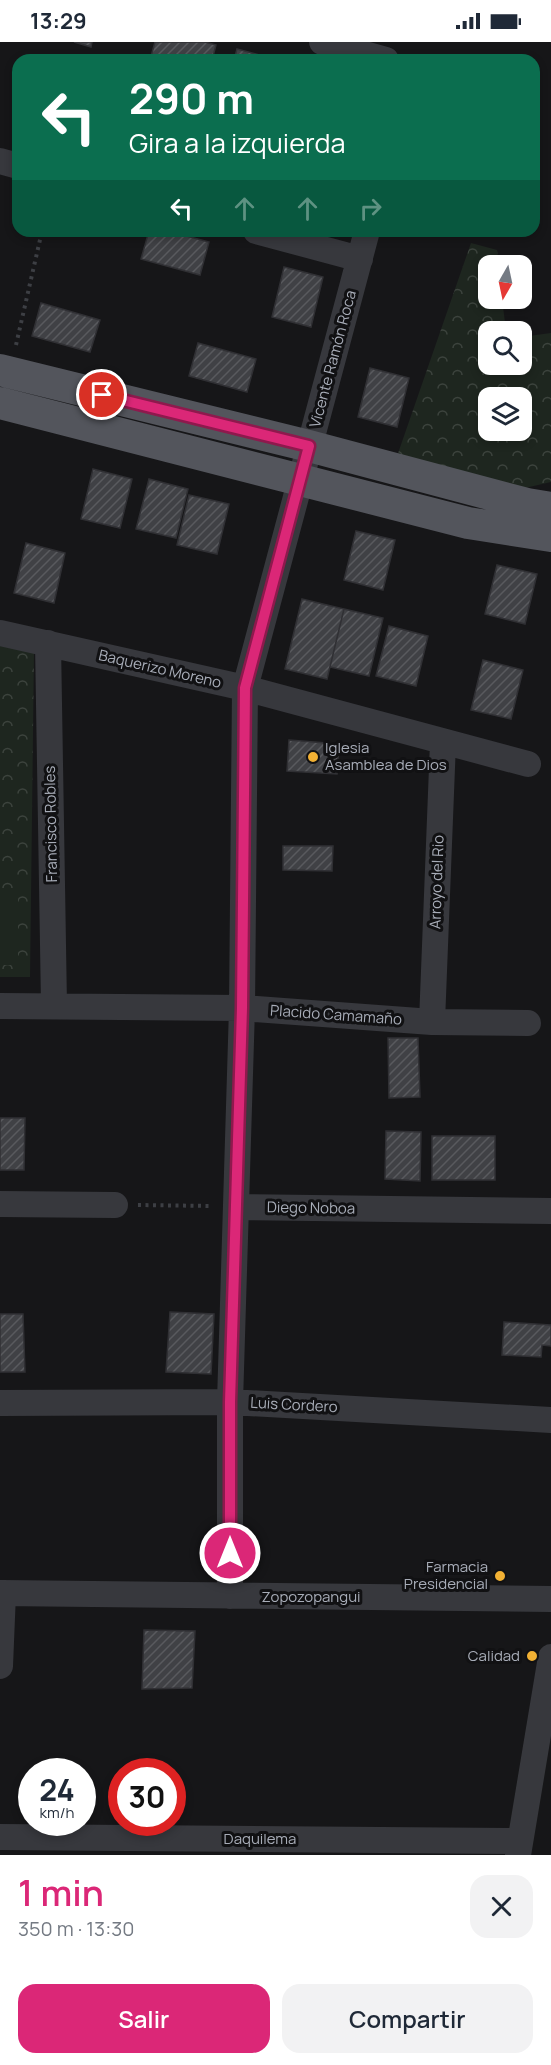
<!DOCTYPE html>
<html lang="es">
<head>
<meta charset="utf-8">
<style>
  body { margin:0; font-family:Manrope,sans-serif; background:#f2f2f3; color:#1f2937; height:100vh; display:flex; flex-direction:column; font-size:22px; white-space:nowrap }
  * { box-sizing:border-box; margin:0 }
  p { font-size:20px; color:#747a83 }
  .icon { flex:none; width:33px; height:33px; fill:none; stroke:currentColor; stroke-width:2; stroke-linecap:round; stroke-linejoin:round }
  .map { position:relative; height:1813px; overflow:hidden }
  .sheet { display:flex; flex-direction:column; background:#fff; flex:1 }
  .sheet>* { flex:none }
  .banner { position:absolute; left:12px; top:12px; width:528px; height:183px; border-radius:18px; box-shadow:0 3px 9px #0003; background:#0b6e4f; color:#fff; overflow:hidden }
  .needle { width:39px; rotate:189deg }
  .buttons { position:absolute; left:478px; top:213px; display:grid; gap:12px }
  .buttons a { display:grid; place-items:center; width:54px; height:54px; border-radius:12px; background:#fff; box-shadow:0 3px 9px #0003; font-size:30px }
  .speed { position:absolute; left:18px; top:1716px; display:flex; gap:12px; font-size:30px; font-weight:700; text-align:center }
  .speed>* { display:grid; place-content:center; width:78px; height:78px; border-radius:50%; background:#fff; box-shadow:0 3px 9px #0003; line-height:1 }
  .speed small { font-size:15px; font-weight:400 }
  .speed .limit { border:9px solid #d22; background:#fff; color:#111 }
  .pin { position:absolute; display:grid; place-items:center; width:51px; height:51px; color:#fff; margin:-26px; border:3px solid #fff; border-radius:50%; box-shadow:0 2px 6px #0007 }
  .me { position:absolute; width:66px; margin:-33px; rotate:0deg; stroke-linejoin:round; filter:drop-shadow(0 0 4px #0008) }
  .turn { display:flex; align-items:center; gap:21px; height:126px; padding:0 18px; font-size:27px }
  .turn .icon { width:78px; height:78px; stroke-width:2.5 }
  .turn b { display:block; font-size:42px; line-height:51px }
  .lanes { display:flex; align-items:center; height:57px; padding:0 18px; background:#0003; justify-content:center; gap:30px; direction:ltr }
  .lanes .off { opacity:.35 }
  .round { display:grid; place-items:center; flex:none; width:63px; height:63px; border-radius:18px; background:#f2f2f3 }
  .overview { display:flex; align-items:center; justify-content:space-between; height:102px; padding:0 18px }
  h1 { font-size:36px; font-weight:600; line-height:45px; color:#db2777 }
  .cta { display:flex; gap:12px; margin-top:auto; padding:12px 18px }
  .cta a { flex:1; height:69px; border-radius:18px; background:#db2777; color:#fff; font-size:24px; font-weight:600; line-height:69px; text-align:center }
  .cta a+a { background:#f2f2f3; color:#1f2937 }
  .status { display:flex; justify-content:space-between; align-items:center; height:42px; padding:0 30px; background:#fff; direction:ltr }
  .status svg { height:16px; fill:currentColor }
  .map>svg:first-child { display:block }
</style>
</head>
<body>
<div class="status"><b>13:29</b><svg viewBox="0 0 49 12"><path d="M0 12V9h3v3zM5 12V6h3v6zM10 12V3h3v9zM15 12V0h3v12zM26 1h20v11H26zM47 4h2v5h-2z"/></svg></div>
<div class="map">
<svg width="551" height="1813" viewBox="0 0 551 1813">
  <defs>
    <pattern id="park-crowns" width="20" height="18" patternUnits="userSpaceOnUse" patternTransform="scale(1.5)"><rect width="20" height="18" fill="#1e261f"/><path d="M2 6a3 3 0 1 1 6 0M12 15a3 3 0 1 1 6 0" fill="none" stroke="#3c433d"/></pattern>
    <pattern id="building-hatch" width="6" height="6" patternUnits="userSpaceOnUse" patternTransform="scale(1.5)"><rect width="6" height="6" fill="#404145"/><path d="M-1 1l2-2M0 6l6-6M5 7l2-2" fill="none" stroke="#595a5e"/></pattern>
  </defs>
  <rect width="100%" height="100%" fill="#161618"/>
  <path fill="url(#park-crowns)" fill-rule="evenodd" d="M471,201L497,208L499,223L489,224V256L502,257L506,289L489,290V322H522V295L551,291V440L516,448L395,420ZM489,356H522V388H489Z
    M0,600L34,610L30,935H0Z"/>
  <path fill="#1e261f" d="M0,850H18V923H0Z"/>
  <path fill="url(#building-hatch)" stroke="#303034" stroke-width="1.5" d="M74,0H92L91,5Z
    M155,0H205L216,3L212,18H150Z
    M237,7L278,18H234Z
    M149,189H168L209,200L200,233L141,217Z
    M284,225L323,235L311,285L272,275Z
    M41,261L100,278L90,310L32,294Z
    M198,301L256,317L247,350L189,334Z
    M370,326L409,336L397,385L358,375Z
    M93,427L132,437L120,486L81,477Z
    M149,437L188,447L176,496L136,487Z
    M189,453L229,462L217,512L177,503Z
    M356,489L395,498L383,548L344,538Z
    M26,501L65,511L54,561L14,551Z
    M497,523L537,532L525,582L485,572Z
    M302,557L344,567L327,637L285,627Z
    M344,567L383,576L369,634L330,625Z
    M389,584L428,594L416,644L376,634Z
    M483,618L523,628L511,677L471,668Z
    M289,698L339,702L337,732L287,729Z
    M283,804H333L332,829L283,828Z
    M388,996H418L420,1055L389,1056Z
    M0,1076H25L24,1128H0Z
    M386,1089L421,1090L420,1139L385,1137Z
    M432,1094H495V1138H432Z
    M170,1270L214,1272L211,1332L166,1330Z
    M0,1272H23L25,1330H0Z
    M504,1280L551,1283V1304L542,1303L541,1315L502,1313Z
    M144,1588L195,1589L192,1646L142,1647Z"/>
  <g fill="none" stroke-linecap="round" stroke-linejoin="round">
    <path stroke="#3d3f44" stroke-width="4" stroke-dasharray="3 4.5" stroke-linecap="butt" d="M16,303L42,189
      M138,1163L212,1164"/>
    <path stroke="#37383d" stroke-width="26" d="M322,0L386,18
      M0,119L18,124
      M256,189L360,217
      M0,591L245,646L528,722
      M48,601L54,963
      M0,964L242,966L432,980L528,981
      M432,980L443,700
      M0,1162L115,1163
      M236,1165L551,1169
      M0,1361L230,1360L551,1378
      M0,1551L551,1557
      M230,1554V1360L242,966L245,646L367,189
      M0,1624L3,1551
      M0,1795L520,1799
      M518,1813L551,1615"/>
    <path stroke="#53555c" stroke-width="32" d="M0,328L309,404L527,462L551,466
      M0,361L468,481L551,494"/>
  </g>
  <g fill="none" stroke-linecap="round" stroke-linejoin="round">
    <defs>
      <path id="route" d="M102,353L309,404L245,646L242,966L230,1360V1511"/>
    </defs>
    <use href="#route" stroke="#8e194d" stroke-width="15"/>
    <use href="#route" stroke="#db2777" stroke-width="10"/>
  </g>
  <g fill="#f2b134" stroke="#111113" stroke-width="2">
    <circle cx="313" cy="715" r="6"/>
    <circle cx="500" cy="1534" r="6"/>
    <circle cx="532" cy="1614" r="6"/>
  </g>
  <g text-anchor="middle" stroke-width="6" stroke-linejoin="round" paint-order="stroke">
    <g font-size="15" fill="#a8adb8" stroke="#111113">
      <text transform="translate(333 317) rotate(-75)" y="5">Vicente Ramón Roca</text>
      <text transform="translate(160 627) rotate(13)" y="5">Baquerizo Moreno</text>
      <text transform="translate(51 782) rotate(-91)" y="5">Francisco Robles</text>
      <text transform="translate(437 840) rotate(-88)" y="5">Arroyo del Rio</text>
      <text transform="translate(336 973) rotate(4)" y="5">Placido Camamaño</text>
      <text transform="translate(311 1166) rotate(1)" y="5">Diego Noboa</text>
      <text transform="translate(294 1363) rotate(3)" y="5">Luis Cordero</text>
      <text x="311" y="1560">Zopozopangui</text>
      <text x="260" y="1802">Daquilema</text>
    </g>
    <g font-size="15" fill="#a8adb8" stroke="#111113" text-anchor="end">
      <text x="325" y="711" text-anchor="start">Iglesia<tspan x="325" dy="17">Asamblea de Dios</tspan></text>
      <text x="488" y="1530">Farmacia<tspan x="488" dy="17">Presidencial</tspan></text>
      <text x="520" y="1619">Calidad</text>
    </g>
  </g>
</svg>
<div class="buttons">
<a><svg class="needle" viewBox="-14 -14 28 28"><path d="M0-13l5 13h-10z" fill="#e53935"/><path d="M0 13l5-13h-10z" fill="#747a83"/></svg></a>
<a><svg class="icon" aria-label="search" viewBox="0 0 24 24"><circle cx="10" cy="10" r="6"/><path d="M15 15l6 6"/></svg></a>
<a><svg class="icon" aria-label="layers" viewBox="0 0 24 24"><path d="M12 4l9 5-9 5-9-5zM3 14l9 5 9-5"/></svg></a>
</div>
<div class="speed"><div>24<small>km/h</small></div><div class="limit">30</div></div>
<div class="pin" style="left:102px;top:353px;background:#d93025"><svg class="icon" aria-label="arrive" viewBox="0 0 24 24"><path d="M6 21V4h12l-3 4 3 4H6"/></svg></div>
<svg class="me" style="left:230px;top:1511px" viewBox="-20 -20 40 40"><circle r="17" fill="#db2777" stroke="#fff" stroke-width="3"/><path d="M0-11L8 9 0 5-8 9z" fill="#fff"/></svg>
<div class="banner">
<div class="turn"><svg class="icon" aria-label="left" viewBox="0 0 24 24"><path d="M17 20v-9H6M10 6l-5 5 5 5"/></svg><div><b>290 m</b>Gira a la izquierda</div></div>
<div class="lanes"><svg class="icon" aria-label="left" viewBox="0 0 24 24"><path d="M17 20v-9H6M10 6l-5 5 5 5"/></svg><svg class="icon off" aria-label="ahead" viewBox="0 0 24 24"><path d="M12 20V5M6 11l6-6 6 6"/></svg><svg class="icon off" aria-label="ahead" viewBox="0 0 24 24"><path d="M12 20V5M6 11l6-6 6 6"/></svg><svg class="icon off" aria-label="right" viewBox="0 0 24 24"><path d="M7 20v-9h11M14 6l5 5-5 5"/></svg></div>
</div>
</div>
<section class="sheet">
<div class="overview"><div><h1>1 min</h1><p>350 m · 13:30</p></div><a class="round"><svg class="icon" aria-label="close" viewBox="0 0 24 24"><path d="M6 6l12 12M18 6L6 18"/></svg></a></div>
<div class="cta"><a>Salir</a><a>Compartir</a></div>
</section>
</body>
</html>
